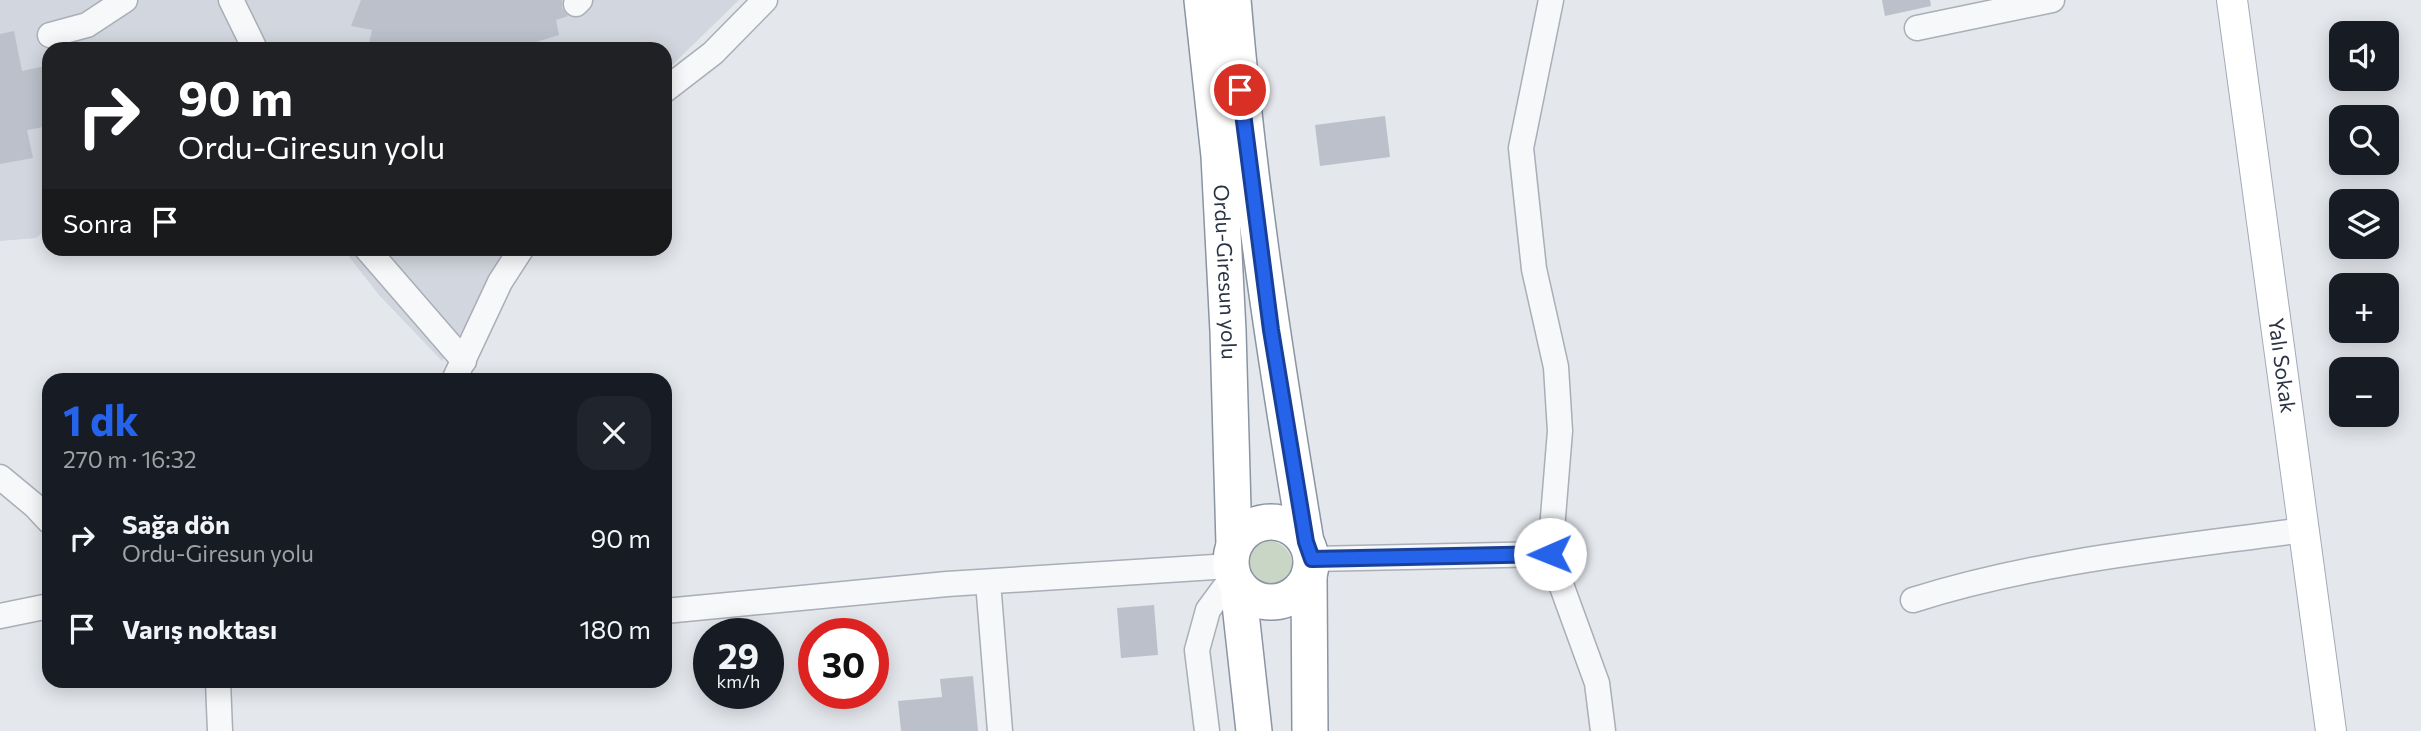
<!DOCTYPE html>
<html lang="tr">
<head>
<meta charset="utf-8">
<style>
  body { margin:0; font-family:Commissioner,sans-serif; background:#20242c; color:#f1f3f6; height:100vh; display:flex; flex-direction:column; font-size:26px; white-space:nowrap }
  * { box-sizing:border-box; margin:0 }
  p { font-size:23px; color:#9ea1a6 }
  .icon { flex:none; width:38px; height:38px; fill:none; stroke:currentColor; stroke-width:2; stroke-linecap:round; stroke-linejoin:round }
  .map { position:relative; flex:1; overflow:hidden }
  .sheet { position:absolute; left:42px; top:373px; width:630px; height:315px; display:flex; flex-direction:column; background:#171b24; border-radius:21px; box-shadow:0 4px 18px #0003 }
  .sheet>* { flex:none }
  .hud { position:absolute; left:42px; top:42px; width:630px; height:214px; border-radius:21px; box-shadow:0 4px 18px #0003; background:#202124; color:#fff; overflow:hidden }
  .buttons { position:absolute; left:2329px; top:21px; display:grid; gap:14px }
  .buttons a { display:grid; place-items:center; width:70px; height:70px; border-radius:14px; background:#171b24; box-shadow:0 4px 18px #0003; font-size:35px }
  .speed { position:absolute; left:693px; top:618px; display:flex; gap:14px; font-size:35px; font-weight:700; text-align:center }
  .speed>* { display:grid; place-content:center; width:91px; height:91px; border-radius:50%; background:#171b24; box-shadow:0 4px 18px #0003; line-height:1 }
  .speed small { font-size:18px; font-weight:400 }
  .speed .limit { border:10px solid #d22; background:#fff; color:#111 }
  .pin { position:absolute; display:grid; place-items:center; width:60px; height:60px; color:#fff; margin:-30px; border:4px solid #fff; border-radius:50%; box-shadow:0 2px 7px #0007 }
  .me { position:absolute; width:77px; margin:-38px; rotate:269deg; stroke-linejoin:round; filter:drop-shadow(0 0 5px #0008) }
  .turn { display:flex; align-items:center; gap:24px; height:147px; padding:0 21px; font-size:32px }
  .turn .icon { width:91px; height:91px; stroke-width:2.5 }
  .turn b { display:block; font-size:49px; line-height:60px }
  .then { display:flex; align-items:center; height:66px; padding:0 21px; background:#0003; gap:14px; font-size:26px }
  .round { display:grid; place-items:center; flex:none; width:74px; height:74px; border-radius:21px; background:#20242c }
  .overview { display:flex; align-items:center; justify-content:space-between; height:119px; padding:0 21px }
  h1 { font-size:42px; font-weight:700; line-height:52px; color:#2563eb }
  ul { padding:0; list-style:none }
  li { display:flex; align-items:center; gap:21px; height:91px; padding:0 21px }
  li div { flex:1 }
  li b { display:block; font-size:26px }
  li em { font-style:normal }
  .map>svg:first-child { display:block }
</style>
</head>
<body>
<div class="map">
<svg width="2421" height="731" viewBox="0 0 2421 731">
  <rect width="100%" height="100%" fill="#e4e7ec"/>
  <path fill="#d2d6de" d="M0,0H739L665,72V49H49V227L36,238L0,241Z
    M343,249H510L475,312L442,361L379,295Z"/>
  <path fill="#c9d6c5" d="M1244 565a24 24 0 1 1 48 0a24 24 0 1 1-48 0Z"/>
  <path fill="#bbc0ca" d="M361,0H562V8L568,16L556,20L559,35L513,49H368L372,30L351,26Z
    M1882,0H1930L1931,6L1885,16Z
    M14,31L22,71L45,66L49,85V126L27,130L33,158L0,164V34Z
    M1385,116L1390,157L1320,166L1315,125Z
    M1154,605L1158,655L1121,658L1117,608Z
    M973,676L978,731H901L898,701L942,697L940,679Z"/>
  <g fill="none" stroke-linecap="round" stroke-linejoin="round">
    <defs>
      <path id="minor" d="M231,0L255,49
        M1551,0L1521,148L1534,269L1556,367L1560,431L1550,554L1597,683L1603,731
        M576,4L580,0
        M1917,28L2052,0
        M50,35L87,25L125,0
        M665,90L713,53L765,0
        M366,248L464,361
        M454,380L500,282L522,248
        M0,477L35,506L49,521
        M1312,559L1550,554
        M988,582L1000,731
        M1913,600C2040,560 2172,548 2303,530
        M665,611L947,584L1230,566
        M0,616L49,606
        M218,681L220,731
        M1207,731L1197,650L1208,610L1233,576"/>
      <g id="major">
        <path id="s1" d="M2232,0L2331,731"/>
      </g>
      <g id="highway">
        <path id="s2" d="M1202,0L1219,156L1228,331L1234,544"/>
        <path d="M1233,0C1248,182 1276,362 1306,542"/>
        <circle cx="1271" cy="562" r="40"/>
        <path d="M1309,577L1310,731"/>
        <path d="M1238,586L1254,731"/>
      </g>
    </defs>
    <use href="#minor" stroke="#a9aeb7" stroke-width="27"/>
    <use href="#major" stroke="#a3abb8" stroke-width="32"/>
    <use href="#highway" stroke="#8b94a3" stroke-width="38"/>
    <use href="#minor" stroke="#f7f8fa" stroke-width="24"/>
    <use href="#major" stroke="#fff" stroke-width="30"/>
    <use href="#highway" stroke="#fff" stroke-width="35"/>
  </g>
  <g fill="none" stroke-linecap="round" stroke-linejoin="round">
    <defs>
      <path id="route" d="M1240,90L1271,330L1306,542L1312,559L1550,554"/>
    </defs>
    <use href="#route" stroke="#184099" stroke-width="18"/>
    <use href="#route" stroke="#2563eb" stroke-width="12"/>
  </g>
  <g text-anchor="middle" stroke-width="6" stroke-linejoin="round" paint-order="stroke">
    <g font-size="21" fill="#2b3445" stroke="#f4f6f9">
      <text dy="7" stroke="none"><textPath href="#s2" startOffset="273">Ordu-Giresun yolu</textPath></text>
      <text dy="7" stroke="none"><textPath href="#s1" startOffset="369">Yalı Sokak</textPath></text>
    </g>
  </g>
</svg>
<div class="buttons">
<a><svg class="icon" aria-label="sound" viewBox="0 0 24 24"><path d="M4 9h4l5-4v14l-5-4H4zM17 9q2 3 0 6"/></svg></a>
<a><svg class="icon" aria-label="search" viewBox="0 0 24 24"><circle cx="10" cy="10" r="6"/><path d="M15 15l6 6"/></svg></a>
<a><svg class="icon" aria-label="layers" viewBox="0 0 24 24"><path d="M12 4l9 5-9 5-9-5zM3 14l9 5 9-5"/></svg></a>
<a>+</a>
<a>−</a>
</div>
<div class="speed"><div>29<small>km/h</small></div><div class="limit">30</div></div>
<div class="pin" style="left:1240px;top:90px;background:#d93025"><svg class="icon" aria-label="arrive" viewBox="0 0 24 24"><path d="M6 21V4h12l-3 4 3 4H6"/></svg></div>
<svg class="me" style="left:1550px;top:554px" viewBox="-20 -20 40 40"><circle r="19" fill="#fff"/><path d="M0-13L10 11 0 6-10 11z" fill="#2563eb"/></svg>
<div class="hud">
<div class="turn"><svg class="icon" aria-label="right" viewBox="0 0 24 24"><path d="M7 20v-9h11M14 6l5 5-5 5"/></svg><div><b>90 m</b>Ordu-Giresun yolu</div></div>
<div class="then">Sonra<svg class="icon" aria-label="arrive" viewBox="0 0 24 24"><path d="M6 21V4h12l-3 4 3 4H6"/></svg></div>
</div>
<section class="sheet">
<div class="overview"><div><h1>1 dk</h1><p>270 m · 16:32</p></div><a class="round"><svg class="icon" aria-label="close" viewBox="0 0 24 24"><path d="M6 6l12 12M18 6L6 18"/></svg></a></div>
<ul>
<li><svg class="icon" aria-label="right" viewBox="0 0 24 24"><path d="M7 20v-9h11M14 6l5 5-5 5"/></svg><div><b>Sağa dön</b><p>Ordu-Giresun yolu</p></div><em>90 m</em></li>
<li><svg class="icon" aria-label="arrive" viewBox="0 0 24 24"><path d="M6 21V4h12l-3 4 3 4H6"/></svg><div><b>Varış noktası</b></div><em>180 m</em></li>
</ul>
</section>
</div>
</body>
</html>
